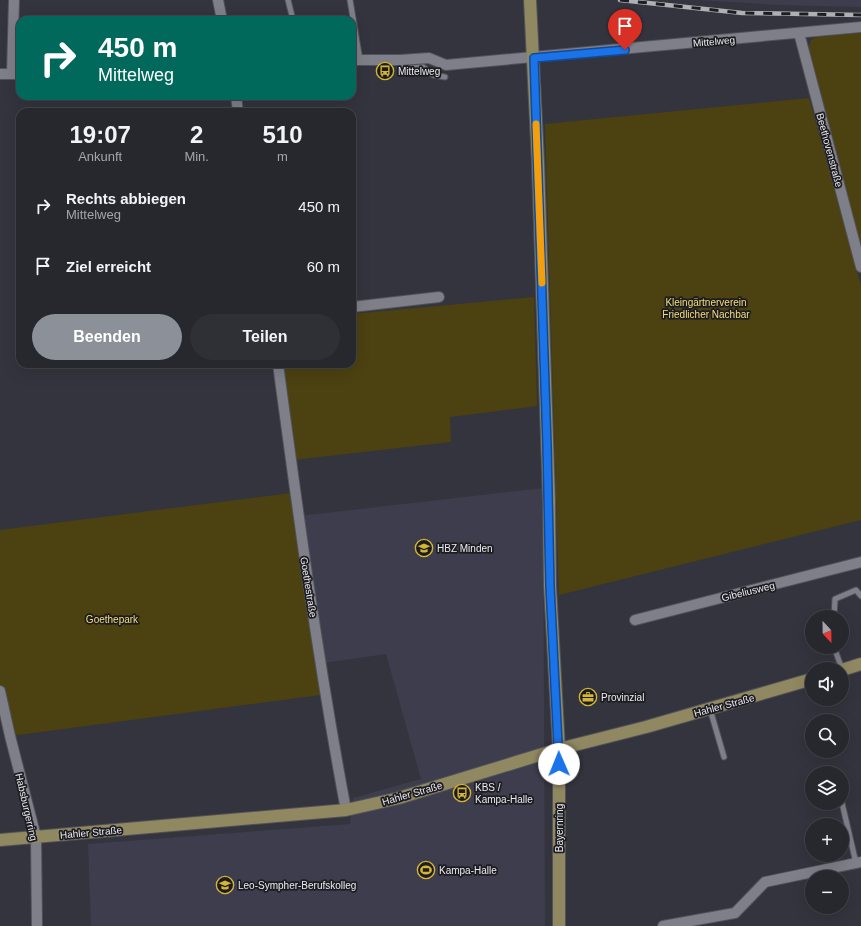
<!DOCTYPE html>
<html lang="de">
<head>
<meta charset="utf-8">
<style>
  body { margin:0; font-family:Helvetica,sans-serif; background:#2f2f36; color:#f1f3f6; height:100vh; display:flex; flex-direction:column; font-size:15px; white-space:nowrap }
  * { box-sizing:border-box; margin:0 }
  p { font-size:13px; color:#a4a5aa }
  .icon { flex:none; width:22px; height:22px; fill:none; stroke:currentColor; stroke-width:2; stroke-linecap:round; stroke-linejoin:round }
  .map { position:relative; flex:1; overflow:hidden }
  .panel { position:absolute; left:16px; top:108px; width:340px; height:260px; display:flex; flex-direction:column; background:#27272e; border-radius:12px; box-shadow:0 4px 16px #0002,0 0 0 1px #43444a }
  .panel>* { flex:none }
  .top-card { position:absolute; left:16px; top:16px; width:340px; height:84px; border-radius:12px; box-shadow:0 4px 16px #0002,0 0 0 1px #43444a; background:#00695c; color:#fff; overflow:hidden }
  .needle { width:26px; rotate:158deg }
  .tools { position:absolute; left:805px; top:610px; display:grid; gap:8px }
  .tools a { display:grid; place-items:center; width:44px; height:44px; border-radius:50%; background:#27272e; box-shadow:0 4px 16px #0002,0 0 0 1px #43444a; font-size:20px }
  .pin { position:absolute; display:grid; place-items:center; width:34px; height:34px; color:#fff; margin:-41px -17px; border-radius:50% 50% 50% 0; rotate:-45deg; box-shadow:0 0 4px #0007 }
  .pin .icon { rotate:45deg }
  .me { position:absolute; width:44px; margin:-22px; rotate:359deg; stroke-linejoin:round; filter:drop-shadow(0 0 3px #0008) }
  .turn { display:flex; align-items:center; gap:14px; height:84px; padding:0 16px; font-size:18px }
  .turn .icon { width:52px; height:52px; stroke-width:2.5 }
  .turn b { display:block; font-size:28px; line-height:34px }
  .eta { display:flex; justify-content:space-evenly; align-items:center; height:68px; text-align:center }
  .eta b { font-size:24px; font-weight:700; line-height:28px }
  .cta { display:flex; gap:8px; margin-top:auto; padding:8px 16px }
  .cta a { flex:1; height:46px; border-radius:24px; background:#8c9099; color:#fff; font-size:16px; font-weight:700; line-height:46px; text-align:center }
  .cta a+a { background:#2f2f36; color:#f1f3f6 }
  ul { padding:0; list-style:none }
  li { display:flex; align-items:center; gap:12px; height:60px; padding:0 16px }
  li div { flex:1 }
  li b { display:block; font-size:15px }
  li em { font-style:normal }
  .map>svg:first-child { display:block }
</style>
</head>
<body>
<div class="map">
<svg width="861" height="926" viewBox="0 0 861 926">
  <rect width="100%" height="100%" fill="#34343e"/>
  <path fill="#3e3d4d" d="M698,0H861V7L779,5Z
    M543,488L545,926H91L88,844L350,824L353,798L421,779L386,654L323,663L300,516Z"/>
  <path fill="#4c4110" d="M861,33V252L808,49L811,40L817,37Z
    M809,98L861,285V520L559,595L545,124Z
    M534,297L537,406L450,417L451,442L293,460L283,364H352V314Z
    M291,493L321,695L10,736L0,690V530Z"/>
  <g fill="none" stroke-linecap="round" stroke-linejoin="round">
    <defs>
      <path id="lane" d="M288,0L293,20
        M350,0L360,60
        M400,60L401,69L423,67L433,75L445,77
        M834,617L835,599L856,590L861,596
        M834,647L842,669
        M710,709L724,757
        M842,803L856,863"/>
      <path id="street" d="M218,0L222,20
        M799,33L861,267
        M352,60H400L429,58L446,65L861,27
        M0,74H20
        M12,74L14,0
        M236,96L238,112
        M352,307L439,297
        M278,364C298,513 318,662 346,810
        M635,620L861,562
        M0,691L10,736L36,837L37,926
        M663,926L735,913L765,882L861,862"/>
      <path id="secondary" d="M530,0L538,162L549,500L550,586L559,749V926
        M842,670L861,664
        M0,840L346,810L399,798L559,749L646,727L812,679"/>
    </defs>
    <use href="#lane" stroke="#525259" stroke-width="7"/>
    <use href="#street" stroke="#525259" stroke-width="12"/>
    <use href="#secondary" stroke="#525259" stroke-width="14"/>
    <use href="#lane" stroke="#7f7f8a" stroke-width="5"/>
    <use href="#street" stroke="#7f7f8a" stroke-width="10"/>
    <use href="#secondary" stroke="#908861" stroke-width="12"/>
    <defs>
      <path id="rail" d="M620,0L742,13L861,15"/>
    </defs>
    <use href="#rail" stroke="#afafb6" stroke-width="4.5"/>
    <use href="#rail" stroke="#1c1c21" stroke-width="3" stroke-dasharray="9" stroke-linecap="butt"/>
  </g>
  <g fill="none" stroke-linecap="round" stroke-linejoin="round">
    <defs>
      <path id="route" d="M559,764L550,586L547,445L534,58L625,50"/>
    </defs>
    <use href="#route" stroke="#114b97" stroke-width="10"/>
    <use href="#route" stroke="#1a73e8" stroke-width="7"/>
    <path stroke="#f59e0b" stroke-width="7" d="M536,124L542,283"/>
  </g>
  <defs>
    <symbol id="bus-ring" viewBox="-11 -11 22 22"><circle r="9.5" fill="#1c1c21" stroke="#d3b635" stroke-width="1.5"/><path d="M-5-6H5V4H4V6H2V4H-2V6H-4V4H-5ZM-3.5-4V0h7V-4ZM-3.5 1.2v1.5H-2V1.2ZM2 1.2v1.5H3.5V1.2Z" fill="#d3b635"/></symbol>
    <symbol id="school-ring" viewBox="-11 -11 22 22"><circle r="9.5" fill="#1c1c21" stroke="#d3b635" stroke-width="1.5"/><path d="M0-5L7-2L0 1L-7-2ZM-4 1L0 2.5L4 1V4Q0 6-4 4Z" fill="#d3b635"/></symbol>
    <symbol id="office-ring" viewBox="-11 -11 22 22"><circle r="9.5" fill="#1c1c21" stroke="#d3b635" stroke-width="1.5"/><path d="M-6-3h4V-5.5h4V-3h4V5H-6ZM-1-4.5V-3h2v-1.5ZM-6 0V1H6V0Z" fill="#d3b635"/></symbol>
    <symbol id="stadium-ring" viewBox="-11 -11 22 22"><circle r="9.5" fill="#1c1c21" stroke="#d3b635" stroke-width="1.5"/><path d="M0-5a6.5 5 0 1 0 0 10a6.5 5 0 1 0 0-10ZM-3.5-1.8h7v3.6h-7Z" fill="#d3b635"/></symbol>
  </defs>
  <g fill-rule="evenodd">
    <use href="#bus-ring" x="375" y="61" width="20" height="20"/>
    <use href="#school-ring" x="414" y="538" width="20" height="20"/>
    <use href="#office-ring" x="578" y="687" width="20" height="20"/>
    <use href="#bus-ring" x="452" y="783" width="20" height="20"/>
    <use href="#stadium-ring" x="416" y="860" width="20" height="20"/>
    <use href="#school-ring" x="215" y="875" width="20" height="20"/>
  </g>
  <g text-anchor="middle" stroke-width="3.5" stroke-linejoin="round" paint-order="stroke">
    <g font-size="10" fill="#eaeaf0" stroke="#1c1c21">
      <text transform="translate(714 41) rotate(-5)" y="4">Mittelweg</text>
      <text transform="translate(830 150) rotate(75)" y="4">Beethovenstraße</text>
      <text transform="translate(309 587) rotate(81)" y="4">Goethestraße</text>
      <text transform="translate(748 591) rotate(-14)" y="4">Gibeliusweg</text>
      <text transform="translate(724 705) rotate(-15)" y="4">Hahler Straße</text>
      <text transform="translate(412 793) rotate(-16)" y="4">Hahler Straße</text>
      <text transform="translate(27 807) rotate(77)" y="4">Habsburgerring</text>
      <text transform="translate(559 828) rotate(-90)" y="4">Bayernring</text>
      <text transform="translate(91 832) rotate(-5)" y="4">Hahler Straße</text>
    </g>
    <g font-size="10" fill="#eaeaf0" stroke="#1c1c21" text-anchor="start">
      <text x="398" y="75">Mittelweg</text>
      <text x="437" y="552">HBZ Minden</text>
      <text x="601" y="701">Provinzial</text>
      <text x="475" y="791">KBS /<tspan x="475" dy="12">Kampa-Halle</tspan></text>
      <text x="439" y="874">Kampa-Halle</text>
      <text x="238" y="889">Leo-Sympher-Berufskolleg</text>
    </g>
    <g font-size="10" fill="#f7de7b" stroke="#1c1c21">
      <text x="706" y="306">Kleingärtnerverein<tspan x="706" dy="12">Friedlicher Nachbar</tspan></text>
      <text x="112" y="623">Goethepark</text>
    </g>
  </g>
</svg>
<div class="tools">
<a><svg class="needle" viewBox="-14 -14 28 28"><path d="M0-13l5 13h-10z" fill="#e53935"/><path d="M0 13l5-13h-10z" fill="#a4a5aa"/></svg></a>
<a><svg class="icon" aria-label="sound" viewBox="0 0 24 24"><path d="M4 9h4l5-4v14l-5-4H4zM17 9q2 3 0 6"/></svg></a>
<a><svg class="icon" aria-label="search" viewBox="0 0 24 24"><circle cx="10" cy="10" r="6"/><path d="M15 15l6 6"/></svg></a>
<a><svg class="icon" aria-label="layers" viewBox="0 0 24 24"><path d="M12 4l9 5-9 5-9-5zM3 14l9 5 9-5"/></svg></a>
<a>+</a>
<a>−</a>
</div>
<div class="pin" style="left:625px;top:50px;background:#d93025"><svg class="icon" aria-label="arrive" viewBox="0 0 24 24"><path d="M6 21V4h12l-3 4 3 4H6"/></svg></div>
<svg class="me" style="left:559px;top:764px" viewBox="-20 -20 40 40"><circle r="19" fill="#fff"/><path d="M0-13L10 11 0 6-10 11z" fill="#1a73e8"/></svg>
<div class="top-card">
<div class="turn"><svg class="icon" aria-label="right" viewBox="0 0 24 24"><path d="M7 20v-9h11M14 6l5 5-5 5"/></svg><div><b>450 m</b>Mittelweg</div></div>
</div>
<section class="panel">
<div class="eta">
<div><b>19:07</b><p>Ankunft</p></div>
<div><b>2</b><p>Min.</p></div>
<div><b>510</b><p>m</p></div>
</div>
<ul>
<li><svg class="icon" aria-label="right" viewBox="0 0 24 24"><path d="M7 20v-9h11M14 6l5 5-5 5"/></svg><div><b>Rechts abbiegen</b><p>Mittelweg</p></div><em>450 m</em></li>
<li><svg class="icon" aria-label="arrive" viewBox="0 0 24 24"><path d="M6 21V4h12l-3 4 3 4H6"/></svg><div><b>Ziel erreicht</b></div><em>60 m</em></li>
</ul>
<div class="cta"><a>Beenden</a><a>Teilen</a></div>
</section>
</div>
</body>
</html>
